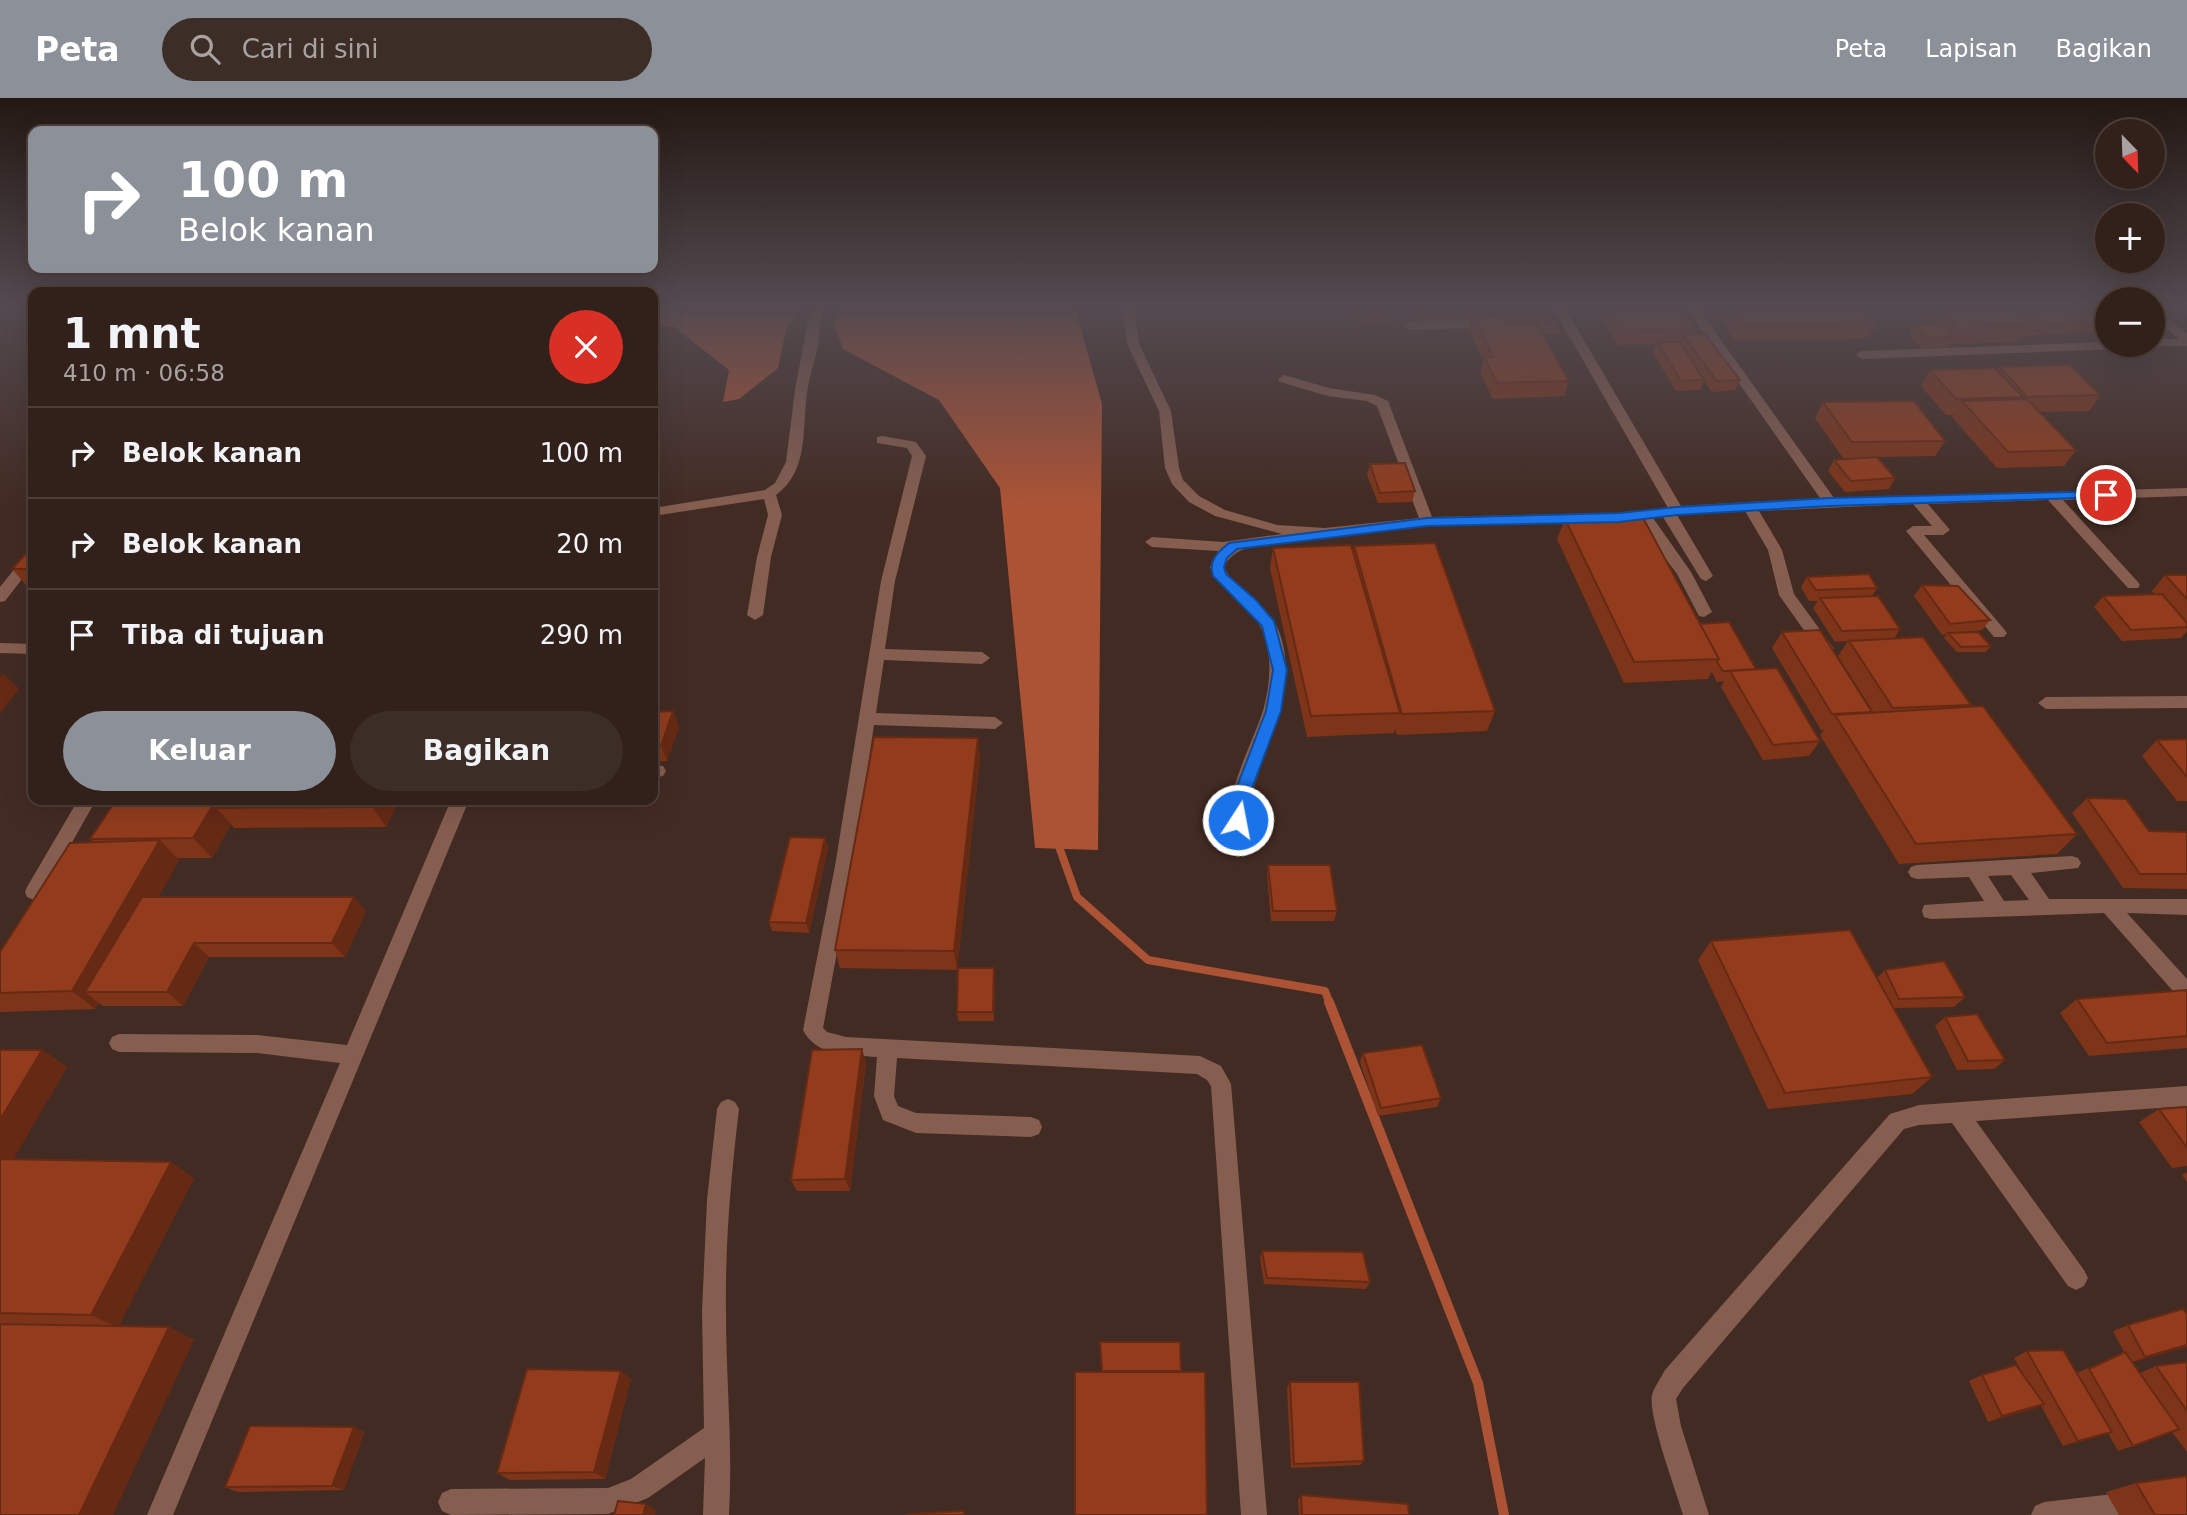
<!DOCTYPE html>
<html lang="id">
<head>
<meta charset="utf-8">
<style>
  body { margin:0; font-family:"DejaVu Sans",sans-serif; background:#3d2d27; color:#f1f3f6; height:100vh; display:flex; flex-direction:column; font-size:26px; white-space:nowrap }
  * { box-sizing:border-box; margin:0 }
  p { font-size:23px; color:#a8a3a2 }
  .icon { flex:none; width:38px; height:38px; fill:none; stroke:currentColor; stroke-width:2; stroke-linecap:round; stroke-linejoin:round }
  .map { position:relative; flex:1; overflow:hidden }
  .details { position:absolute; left:28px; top:189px; width:630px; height:518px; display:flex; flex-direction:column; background:#32201a; border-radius:14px; box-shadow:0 7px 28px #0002,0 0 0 2px #4d3e39 }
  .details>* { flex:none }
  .banner { position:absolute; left:28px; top:28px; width:630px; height:147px; border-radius:14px; box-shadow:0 7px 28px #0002,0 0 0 2px #4d3e39; background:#8c9099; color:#fff; overflow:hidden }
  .needle { width:46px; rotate:157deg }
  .buttons { position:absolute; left:2095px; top:21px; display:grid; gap:14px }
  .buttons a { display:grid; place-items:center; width:70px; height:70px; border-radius:50%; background:#32201a; box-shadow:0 7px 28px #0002,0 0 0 2px #4d3e39; font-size:35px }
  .pin { position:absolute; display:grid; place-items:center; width:60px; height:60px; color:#fff; margin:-30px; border:4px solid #fff; border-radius:50%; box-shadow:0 2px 7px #0007 }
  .me { position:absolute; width:77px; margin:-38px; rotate:11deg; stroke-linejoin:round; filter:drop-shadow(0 0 5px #0008) }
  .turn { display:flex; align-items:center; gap:24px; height:147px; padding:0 35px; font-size:32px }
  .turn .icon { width:91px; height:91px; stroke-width:2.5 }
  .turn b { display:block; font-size:49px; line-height:60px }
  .round { display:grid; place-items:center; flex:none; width:74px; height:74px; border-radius:37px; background:#3d2d27 }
  .overview { display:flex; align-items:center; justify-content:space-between; height:119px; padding:0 35px }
  h1 { font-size:42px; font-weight:800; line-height:52px }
  .primary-button { display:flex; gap:14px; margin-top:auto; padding:14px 35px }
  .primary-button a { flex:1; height:80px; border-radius:42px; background:#8c9099; color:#fff; font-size:28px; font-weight:800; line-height:80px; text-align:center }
  .primary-button a+a { background:#3d2d27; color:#f1f3f6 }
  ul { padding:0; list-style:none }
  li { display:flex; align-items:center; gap:21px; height:91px; padding:0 35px; border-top:2px solid #4d3e39 }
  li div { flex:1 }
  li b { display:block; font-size:26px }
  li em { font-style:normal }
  header { display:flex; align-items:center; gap:42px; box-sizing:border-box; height:98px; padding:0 35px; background:#8c9099; color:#fff }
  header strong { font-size:33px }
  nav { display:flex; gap:38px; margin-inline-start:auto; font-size:24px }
  .search { width:490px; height:63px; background:#3d2d27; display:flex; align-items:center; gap:18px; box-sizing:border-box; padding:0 24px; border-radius:38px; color:#a8a3a2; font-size:26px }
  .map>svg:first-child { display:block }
</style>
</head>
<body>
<header>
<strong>Peta</strong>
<div class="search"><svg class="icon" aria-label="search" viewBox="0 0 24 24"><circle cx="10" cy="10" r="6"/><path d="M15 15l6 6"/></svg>Cari di sini</div>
<nav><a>Peta</a><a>Lapisan</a><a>Bagikan</a></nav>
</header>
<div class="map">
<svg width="2187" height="1417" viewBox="0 0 2187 1417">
  <rect width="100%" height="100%" fill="#422b23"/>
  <path fill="#ac5335" d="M653,210H803L786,231L778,270L739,301L723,304L729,272L673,228L653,229Z
    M839,210H1075L1102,306L1098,752L1035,750L1000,390L939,302L843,251L834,225Z"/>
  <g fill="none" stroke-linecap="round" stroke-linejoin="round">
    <path stroke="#ac5335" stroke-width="8" d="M1057,743L1077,799L1148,862L1325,893L1330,906"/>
    <path stroke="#ac5335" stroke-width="10" d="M1329,904L1478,1285L1504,1417"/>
    <path fill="#855e50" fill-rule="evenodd" d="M815,210H827C818,222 820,233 818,247C815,263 809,279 807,295C802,331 809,373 776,397L782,417L771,459L763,517L755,522L747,517L757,459L768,417L764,401L653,418V410L765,392L775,385L786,364L795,292L808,222Z
      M1122,210H1134L1140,248L1171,313L1179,370L1183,382L1199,398L1225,412L1277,427L1325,430L1419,420L1377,308L1367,303L1328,298L1280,284L1278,281L1284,277L1329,290L1375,297L1388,303L1432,419L1619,415L1668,410L1553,210H1565L1681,408L1820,400L1686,210H1698L1834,400L2187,390V398L2063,402L2138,484L2140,487L2138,490H2128L2048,402L1928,406L1950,432L1943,437H1924L2004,531L2007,535L2004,539H1994L1906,433L1913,428H1932L1913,406L1759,413L1782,452L1794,496L1834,551L1826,556L1820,555L1779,497L1768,452L1745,413L1677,417L1713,478L1706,483L1701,481L1663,419L1653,420L1691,474L1712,514L1704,519L1699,518L1677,476L1648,437L1640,421L1427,428L1325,440L1300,438L1299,442L1294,444C1270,447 1236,444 1224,469C1236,494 1265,504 1277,529C1305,589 1255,659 1247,721L1244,726H1232C1220,704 1258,634 1264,609C1270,586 1272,563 1265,540C1257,510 1223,497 1210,469L1218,453L1152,449L1145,444L1152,439L1223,444L1282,436L1215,418L1189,404L1172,386L1165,370L1159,313L1128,248Z
      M2152,210L2187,235V248H2148L2152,247V241H2179L2152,219Z
      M1493,222L1497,223V229L1410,232L1404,228L1410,224Z
      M2107,244V247H2124L2118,251L1862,261L1856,257L1862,253Z
      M882,338L916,344L926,358L895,483L885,551L982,554L990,560L982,566L884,562L876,615L995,619L1003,625L995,631L874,627L853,768L823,930L827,934L846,939L1200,958L1221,968L1231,986L1267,1417H1241L1211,988L1207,982L1197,976L897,960L894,998L898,1008L916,1015L1031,1019L1039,1022L1042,1029L1039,1036L1031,1039L916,1035L883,1022L874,998L877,959C851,957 816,959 803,932L835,768L881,483L912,358L907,350L877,345V339Z
      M33,452V467L5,503L0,504V489L28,454Z
      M0,545L33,546V556L0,555Z
      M2187,598V610L2046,611L2038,605L2046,599Z
      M657,667L663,668L666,673L663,678L653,680V668Z
      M78,702H96L41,799L34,802L27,799L25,794L27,789Z
      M451,702H469L173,1417H147L340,965L257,955L119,954L112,951L109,945L112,939L119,936L257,937L347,947Z
      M2072,758L2078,760L2081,765L2078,770L2031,775L2049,801H2187V817L2127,815L2187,881V904L2180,901L2104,815L1931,821L1924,819L1922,813L1924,807L1984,803L1969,779L1917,781L1911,779L1908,774L1911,769L1917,767ZM2011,777L2029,802L2004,803L1988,778Z
      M2187,988V1008L1976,1023L2084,1172L2088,1180L2084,1188L2076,1192L2068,1188L1952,1025L1919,1027L1904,1031L1683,1290L1676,1301L1681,1328L1709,1417H1683C1676,1392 1648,1319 1652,1297C1654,1289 1661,1280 1665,1272L1890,1016L1919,1007Z
      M728,1001L735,1004L739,1011C731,1078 725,1146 726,1214C726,1282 733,1349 729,1417H703L705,1360L648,1400L608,1416L451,1417L442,1413L438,1404L442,1395L451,1391L608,1390L631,1381L704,1330L702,1213L707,1102L717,1011L721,1004Z
      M2113,1396L2122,1400L2126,1409L2123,1417H2031L2035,1408L2044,1404Z"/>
  </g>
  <path fill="#7e3419" d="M1354,210H1387L1389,216L1387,226L1360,227Z
    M1413,210H1452L1453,213L1451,223H1418Z
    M1455,210H1475L1477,216H1481L1478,210H1549L1546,221H1517L1516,223L1559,231L1558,236H1543L1569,283L1564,298L1493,301L1480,275L1483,262L1468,232L1471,223H1460Z
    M1605,210H1682L1696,230L1693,237L1740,282L1735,292L1712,294L1704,283L1700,292L1676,293L1653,255L1656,246L1617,247L1602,220Z
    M1712,210H1864L1877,225L1868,240L1735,243Z
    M1915,210H2021L2026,214L2023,219L2028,221L2032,214L2064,217L2067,213L2107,212V234L2073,235L2071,233L2068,236L2039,237L2038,236L2037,238H2022L2019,244L1951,246L1949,249L1921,250L1909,236L1915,225H1929Z
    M2000,269L2100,297L2089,313L2040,314L2076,352L2064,368L1997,370L1952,319L1954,317H1946L1921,288L1930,272H1997Z
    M1823,304L1945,343L1935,358L1878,359L1895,380L1889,391L1845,394L1828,373L1834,362L1871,360H1843L1815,320Z
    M1370,366L1415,393L1412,404L1378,405L1367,377Z
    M1565,421L1700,526L1756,571L1820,643L1809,658L1763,662L1721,589L1724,583L1717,584L1712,574L1708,581L1624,585L1557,441Z
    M33,448V487H26L12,471Z
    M1354,448L1495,613L1487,633L1397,637L1395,631L1394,635L1307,639L1270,470L1273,450L1353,454Z
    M2165,477H2187V533L2181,540L2122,543L2094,509L2103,498L2154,496L2152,493Z
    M1807,479L1877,490L1872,498L1900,531L1894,541L1971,607L1969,609L2077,736L2057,756L1899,766L1820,637L1824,632H1821L1772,550L1782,534L1871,615H1874L1838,558L1848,543L1835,544L1813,510L1818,503H1809L1801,489Z
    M1922,487L1990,522L1982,532L1962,534L1991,548L1986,554H1957L1944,540L1947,536L1942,537L1914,498Z
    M673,613L679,629L667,663L653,664V614Z
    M978,640L980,661L957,872L840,870L835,852Z
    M2187,641V703H2177L2142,658L2157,642Z
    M2087,700L2149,733L2187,734V791L2123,790L2072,715Z
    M116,702H399L386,729L234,730L231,726L212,760H177L179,762L158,799L366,813L345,859H209L183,908H103L99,905L95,911L0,914V854L94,744L90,741Z
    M825,740L828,750L809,835L772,833L769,824Z
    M1268,767L1337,813L1334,823H1271L1267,776Z
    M1711,843L1877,880L1885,872L1965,899L1954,909L1894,910L1932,979L1912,996L1768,1011L1698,862Z
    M994,870L995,879L994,923H958L957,914Z
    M2187,892V950L2089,958L2060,915L2077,901Z
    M1945,919L2005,962L1994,971L1957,972L1935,928Z
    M0,952H42L67,969L13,1061L194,1080L118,1228L169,1229L194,1242L0,1417Z
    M1363,955L1441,1000L1437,1009L1378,1018L1360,964Z
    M866,965L850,1093H797L791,1082Z
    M2187,1009V1068L2172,1070L2139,1024L2159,1011Z
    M2187,1074V1084L2182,1077Z
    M1262,1153L1370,1184L1366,1191L1264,1186L1260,1160Z
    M2187,1216V1249L2132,1264L2140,1275L2156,1268L2187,1264V1354L2172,1334L2118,1353L2108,1335L2063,1348L2041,1308L2030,1312L1988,1324L1969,1283L1982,1277L2025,1279L2014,1260L2027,1253L2077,1275L2124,1254L2113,1233L2128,1227Z
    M1100,1250L1181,1273V1274H1102Z
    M631,1281L605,1381L510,1382L497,1375Z
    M1290,1284L1364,1363L1360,1367L1291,1370L1287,1290Z
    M354,1329L364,1334L344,1392L238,1394L225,1389Z
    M2136,1385L2187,1417H2119L2106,1394Z
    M1301,1397L1409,1417H1299L1298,1402Z"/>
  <path fill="#662a14" d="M3,575L19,591L0,615V580Z
    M673,613L679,629L667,663L661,648Z
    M978,640L980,661L957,872L954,853Z
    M216,702H245L216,710L231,726L212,760L193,740Z
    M375,702H399L386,729L372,709Z
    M825,740L828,750L809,835L806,825Z
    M160,742L179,762L105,894H85L99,905L95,911L72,893Z
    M354,799L366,813L345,859L332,845Z
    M194,845L209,859L183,908L167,894Z
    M994,870L995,879L994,923L993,914Z
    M862,951L866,965L850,1093L845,1081Z
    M42,952L67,969L0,1084V1022Z
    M171,1064L194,1080L118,1230L91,1217Z
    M169,1229L194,1242L113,1417H79Z
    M2187,1247V1249L2130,1265L2145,1259Z
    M621,1273L631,1281L605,1381L594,1374Z
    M2044,1306L2030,1312L1988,1324L2002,1318Z
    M354,1329L364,1334L344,1392L332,1388Z
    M2112,1334L2098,1339L2063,1348L2078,1343Z
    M646,1406L656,1412L655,1417H643Z"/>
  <path fill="#923c1d" stroke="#662a14" stroke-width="2" d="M1359,210H1387L1389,216H1362Z
    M1419,210H1452L1453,213H1420Z
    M1458,210H1475L1477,216L1461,218Z
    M1486,210H1518L1519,213L1488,214Z
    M1610,210H1682L1696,230L1623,232Z
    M1729,210H1864L1877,225L1742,228Z
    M1938,210H2009L2028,228L1958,231Z
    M2009,210H2021L2026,214L2015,215Z
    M2107,212V224L2080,225L2067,213Z
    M2061,213L2075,226L2046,227L2032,214Z
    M1472,216H1499L1503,223H1535L1569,283L1497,285L1484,259H1493Z
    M2019,219H2026L2040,233H2026L2028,228Z
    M1526,223H1555L1559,231H1540L1535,223Z
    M1915,225H1941L1955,239L1927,240Z
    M1705,236L1740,282L1717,283L1683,237Z
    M1657,244H1680L1704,282L1681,283Z
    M2070,267L2100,297L2027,299L2000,269Z
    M1995,270L2023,299L1956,301L1930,272Z
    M2027,301L2076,352L2008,354L1962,303Z
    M1914,303L1945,343L1852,344L1823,304Z
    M1877,359L1895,380L1851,383L1834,362Z
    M1405,365L1415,393L1380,395L1370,366Z
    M1642,418L1719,561L1634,564L1565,421Z
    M1435,445L1495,613L1402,616L1354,448Z
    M1351,447L1400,615L1311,618L1273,450Z
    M33,448V471H12Z
    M1869,476L1877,490L1816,492L1807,479Z
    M2165,477H2187V501Z
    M1922,487L1958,488L1990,522L1950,526Z
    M2162,496L2187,525V529L2131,532L2103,498Z
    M1878,498L1900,531L1842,533L1820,500Z
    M1729,524L1756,571L1723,573L1717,564L1719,561L1700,526Z
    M1820,532L1872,614L1832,616L1782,534Z
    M1978,534L1991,548L1961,549L1948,535Z
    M1923,539L1971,607L1893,610L1849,543Z
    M1777,570L1820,643L1773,647L1730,573Z
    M1983,608L2077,736L1916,746L1835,617Z
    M673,613L661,648H653V614Z
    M874,639L978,640L954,853L835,852Z
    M2187,641V679L2157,642Z
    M2087,700L2126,701L2149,733L2187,734V776H2140Z
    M116,702H216L193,740L90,741Z
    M221,702H375L372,709L216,710Z
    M790,739L825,740L806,825L769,824Z
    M160,742L72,893L0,895V854L70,745Z
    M1268,767H1330L1337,813H1273Z
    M142,799H354L332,845H194L167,894H85Z
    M1850,832L1932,979L1785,995L1711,843Z
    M1944,863L1965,899L1899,901L1885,872Z
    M958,870H994L993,914H957Z
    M2187,892V938L2107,945L2077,901Z
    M1977,916L2005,962L1968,963L1945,919Z
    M1422,947L1441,1000L1381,1010L1363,955Z
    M862,951L845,1081L791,1082L812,952Z
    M0,952H42L0,1022Z
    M2187,1009V1050L2159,1011Z
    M0,1061L171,1064L91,1217L0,1215Z
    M1262,1153L1363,1154L1370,1184L1267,1180Z
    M2183,1211L2187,1216V1247L2145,1259L2128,1227Z
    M0,1226L169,1229L79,1417H0Z
    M1100,1244H1180L1181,1273H1102Z
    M2063,1252L2112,1334L2078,1343L2027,1253Z
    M2125,1254L2179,1331L2133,1348L2089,1271Z
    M2187,1264V1313L2156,1268Z
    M2016,1267L2044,1306L2002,1318L1982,1277Z
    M527,1271L621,1273L594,1374L497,1375Z
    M1075,1274H1205L1207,1417H1075Z
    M1290,1284H1359L1364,1363L1294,1366Z
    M250,1328L354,1329L332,1388L225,1389Z
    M2187,1378V1417H2155L2136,1385Z
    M1301,1397L1408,1406L1409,1417H1302Z
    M618,1403L646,1406L643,1417H614Z
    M964,1413V1417H908V1416Z"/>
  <linearGradient id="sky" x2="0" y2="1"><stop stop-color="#241813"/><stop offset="0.51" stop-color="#544a50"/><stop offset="1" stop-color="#544a50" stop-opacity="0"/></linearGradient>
  <rect width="2187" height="408" fill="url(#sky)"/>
  <path fill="#1a73e8" stroke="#114b97" stroke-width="2" d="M2106,393L2112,397L2110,399L1830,408L1677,417L1619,424L1427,428L1237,451L1227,460L1224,469L1226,476L1256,502L1274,523L1287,572L1281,613L1247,704L1246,722L1238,728L1230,722L1231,704L1266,613L1273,572L1262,528L1213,478C1208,462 1218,454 1229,445L1427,420L1619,415L1677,409L1830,400Z"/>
</svg>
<div class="buttons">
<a><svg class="needle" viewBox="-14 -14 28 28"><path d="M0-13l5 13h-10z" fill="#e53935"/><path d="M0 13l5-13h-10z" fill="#a8a3a2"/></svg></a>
<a>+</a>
<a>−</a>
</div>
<div class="pin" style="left:2106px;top:397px;background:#d93025"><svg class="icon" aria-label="arrive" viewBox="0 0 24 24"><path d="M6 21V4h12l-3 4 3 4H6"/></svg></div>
<svg class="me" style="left:1238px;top:722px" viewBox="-20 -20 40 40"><circle r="17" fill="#1a73e8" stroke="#fff" stroke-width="3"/><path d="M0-11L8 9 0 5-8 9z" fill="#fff"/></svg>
<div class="banner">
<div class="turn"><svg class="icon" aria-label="right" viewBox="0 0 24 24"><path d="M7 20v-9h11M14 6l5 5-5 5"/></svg><div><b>100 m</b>Belok kanan</div></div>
</div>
<section class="details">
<div class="overview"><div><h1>1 mnt</h1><p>410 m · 06:58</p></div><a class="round" style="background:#d93025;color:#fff"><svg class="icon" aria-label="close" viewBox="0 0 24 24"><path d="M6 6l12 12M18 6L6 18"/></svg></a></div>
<ul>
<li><svg class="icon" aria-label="right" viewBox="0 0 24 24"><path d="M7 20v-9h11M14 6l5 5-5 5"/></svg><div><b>Belok kanan</b></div><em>100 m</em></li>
<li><svg class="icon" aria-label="right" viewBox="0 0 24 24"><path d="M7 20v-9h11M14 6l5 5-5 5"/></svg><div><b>Belok kanan</b></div><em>20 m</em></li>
<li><svg class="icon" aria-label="arrive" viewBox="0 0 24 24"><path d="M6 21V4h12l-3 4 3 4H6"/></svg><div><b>Tiba di tujuan</b></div><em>290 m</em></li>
</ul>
<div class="primary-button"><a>Keluar</a><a>Bagikan</a></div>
</section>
</div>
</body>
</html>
